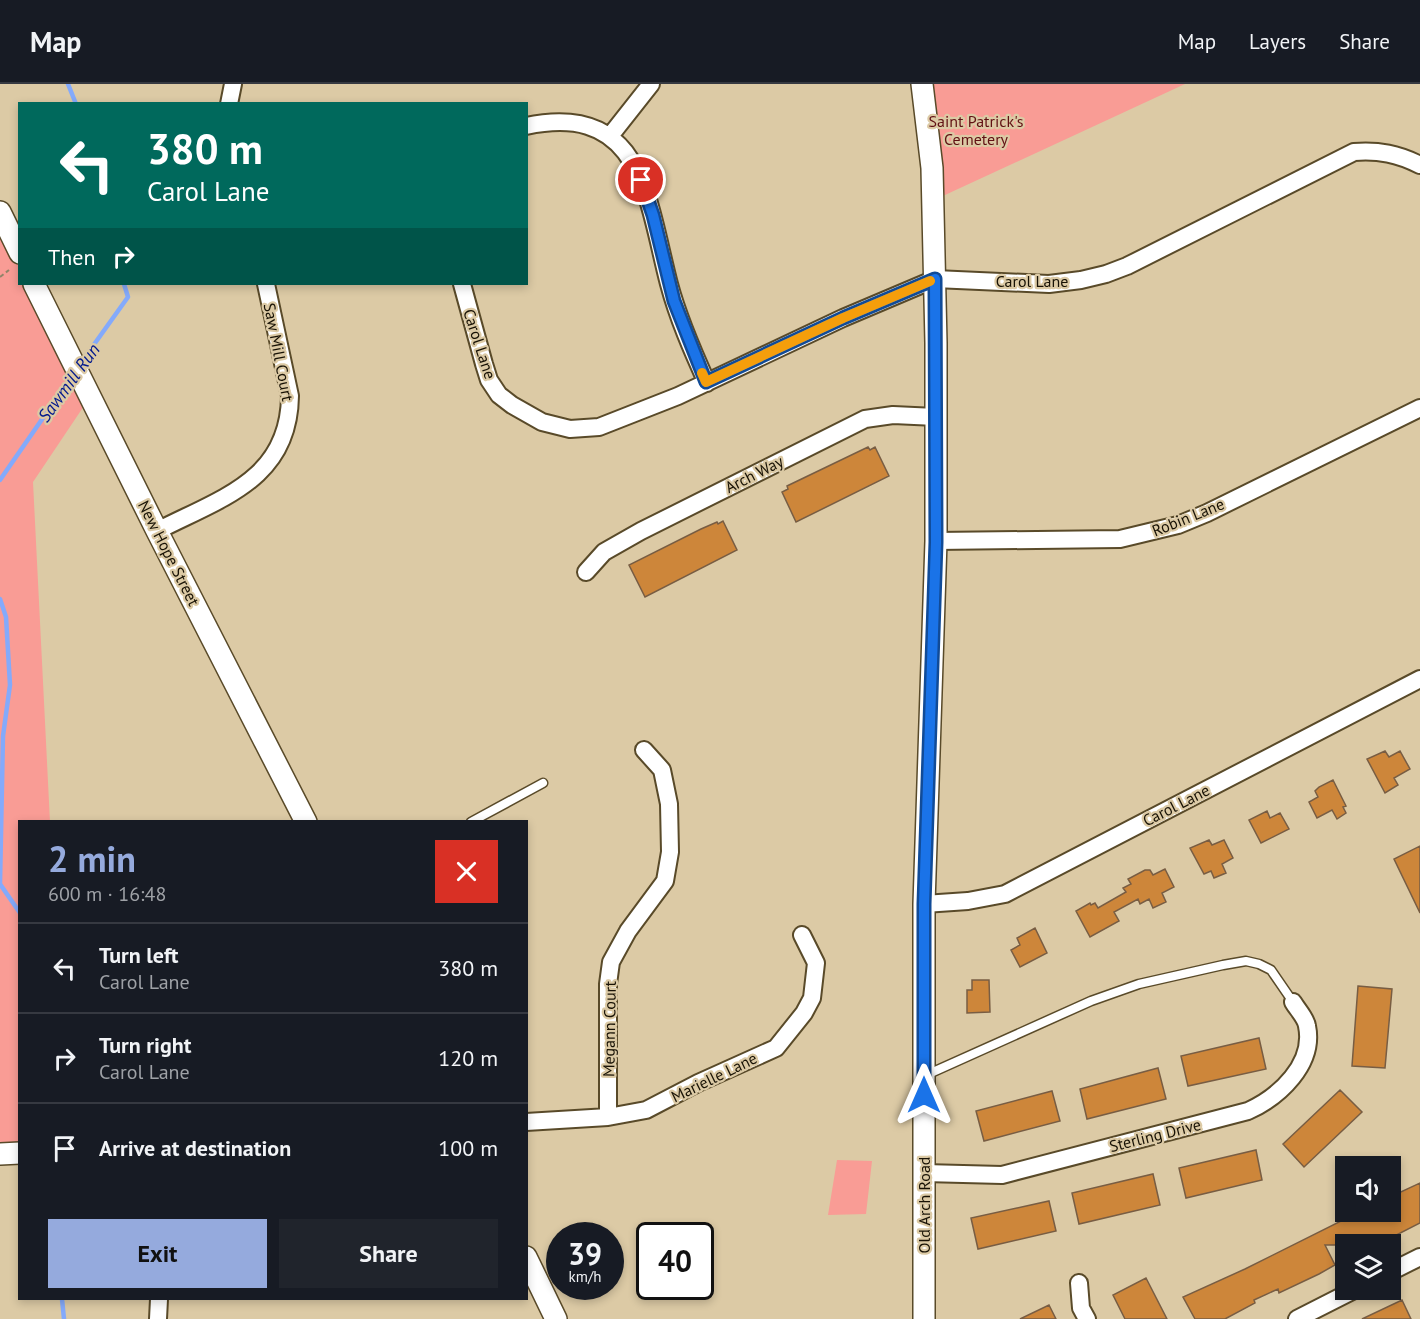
<!DOCTYPE html>
<html lang="en">
<head>
<meta charset="utf-8">
<style>
  body { margin:0; font-family:"PT Sans",sans-serif; background:#20242c; color:#f1f3f6; height:100vh; display:flex; flex-direction:column; font-size:22px; white-space:nowrap }
  * { box-sizing:border-box; margin:0 }
  p { font-size:20px; color:#9ea1a6 }
  .icon { flex:none; width:33px; height:33px; fill:none; stroke:currentColor; stroke-width:2; stroke-linecap:round; stroke-linejoin:round }
  .map { position:relative; flex:1; overflow:hidden }
  .side { position:absolute; left:18px; top:736px; width:510px; height:480px; display:flex; flex-direction:column; background:#171b24; border-radius:0px; box-shadow:0 3px 9px #0003 }
  .side>* { flex:none }
  .hud { position:absolute; left:18px; top:18px; width:510px; height:183px; border-radius:0px; box-shadow:0 3px 9px #0003; background:#00695c; color:#fff; overflow:hidden }
  .fabs { position:absolute; left:1335px; top:1072px; display:grid; gap:12px }
  .fabs a { display:grid; place-items:center; width:66px; height:66px; border-radius:0px; background:#171b24; box-shadow:0 3px 9px #0003; font-size:30px }
  .speed { position:absolute; left:546px; top:1138px; display:flex; gap:12px; font-size:30px; font-weight:700; text-align:center }
  .speed>* { display:grid; place-content:center; width:78px; height:78px; border-radius:50%; background:#171b24; box-shadow:0 3px 9px #0003; line-height:1 }
  .speed small { font-size:15px; font-weight:400 }
  .speed .limit { border:3px solid #111; border-radius:9px; background:#fff; color:#111 }
  .pin { position:absolute; display:grid; place-items:center; width:51px; height:51px; color:#fff; margin:-26px; border:3px solid #fff; border-radius:50%; box-shadow:0 2px 6px #0007 }
  .me { position:absolute; width:66px; margin:-33px; rotate:0deg; stroke-linejoin:round; filter:drop-shadow(0 0 4px #0008) }
  .turn { display:flex; align-items:center; gap:21px; height:126px; padding:0 30px; font-size:27px }
  .turn .icon { width:78px; height:78px; stroke-width:2.5 }
  .turn b { display:block; font-size:42px; line-height:51px }
  .then { display:flex; align-items:center; height:57px; padding:0 30px; background:#0003; gap:12px; font-size:22px }
  .round { display:grid; place-items:center; flex:none; width:63px; height:63px; border-radius:0px; background:#20242c }
  .overview { display:flex; align-items:center; justify-content:space-between; height:102px; padding:0 30px }
  h1 { font-size:36px; font-weight:700; line-height:45px; color:#95aadd }
  .button { display:flex; gap:12px; margin-top:auto; padding:12px 30px }
  .button a { flex:1; height:69px; border-radius:0px; background:#95aadd; color:#111; font-size:24px; font-weight:700; line-height:69px; text-align:center }
  .button a+a { background:#20242c; color:#f1f3f6 }
  ul { padding:0; list-style:none }
  li { display:flex; align-items:center; gap:18px; height:90px; padding:0 30px; border-top:2px solid #363941 }
  li div { flex:1 }
  li b { display:block; font-size:22px }
  li em { font-style:normal }
  header { display:flex; align-items:center; gap:36px; box-sizing:border-box; height:84px; padding:0 30px; background:#171b24; border-bottom:2px solid #363941 }
  header strong { font-size:28px }
  nav { display:flex; gap:33px; margin-inline-start:auto; font-size:21px }
  .map>svg:first-child { display:block }
</style>
</head>
<body>
<header>
<strong>Map</strong>
<nav><a>Map</a><a>Layers</a><a>Share</a></nav>
</header>
<div class="map">
<svg width="1420" height="1235" viewBox="0 0 1420 1235">
  <rect width="100%" height="100%" fill="#dccaa5"/>
  <path fill="#f99c95" d="M922,0H1185L932,117Z
    M0,128L19,169L20,200H34L90,313L33,398L50,738H20L19,1069L0,1070Z
    M837,1076L872,1077L866,1130L828,1131Z"/>
  <g fill="none" stroke-linecap="round" stroke-linejoin="round">
    <path stroke="#84aafb" stroke-width="4.5" d="M68,0L76,20
      M80,280L128,213L124,200
      M0,396L72,292
      M0,515L6,533L10,601L3,652L0,800L20,829
      M62,1215L64,1235"/>
  </g>
  <path fill="#cd863a" stroke="#785d43" stroke-width="1.5" d="M868,363L870,366L875,363L889,392L796,438L782,408L788,405L787,402Z
    M723,437L737,466L645,513L629,481L701,445L717,438L718,440Z
    M1385,667L1389,673L1400,667L1410,685L1394,694L1398,701L1385,709L1367,675Z
    M1333,696L1346,722L1343,723L1346,729L1337,735L1332,726L1317,734L1309,718L1318,713L1315,707L1319,703Z
    M1267,727L1270,734L1280,729L1289,745L1261,759L1249,736Z
    M1209,756L1212,761L1224,756L1233,774L1222,780L1226,789L1214,794L1211,787L1204,790L1190,764Z
    M1420,762V829L1394,775Z
    M1165,785L1174,803L1162,809L1166,818L1153,824L1149,815L1140,820L1138,815L1114,828L1119,837L1090,853L1076,827L1090,819L1091,821L1095,819L1098,824L1126,808L1123,804L1131,800L1128,795L1145,786H1150L1153,791Z
    M1035,844L1047,869L1020,883L1011,866L1020,861L1017,854Z
    M972,896H989L990,928L967,929V906H972Z
    M1358,902L1392,905L1385,984L1352,982Z
    M1259,954L1266,985L1188,1002L1181,972Z
    M1158,984L1166,1015L1087,1035L1080,1005Z
    M1340,1006L1362,1028L1304,1083L1283,1060Z
    M1052,1007L1060,1037L984,1057L976,1027Z
    M1256,1066L1262,1096L1186,1114L1179,1084Z
    M1153,1090L1160,1121L1079,1140L1072,1109Z
    M1420,1099V1139L1377,1161H1325L1335,1181L1319,1190L1279,1209L1278,1205L1254,1216L1255,1219L1225,1235H1195L1183,1213L1245,1185L1359,1128H1390V1113Z
    M1049,1117L1056,1147L978,1165L971,1134Z
    M1146,1194L1167,1235H1125L1113,1211Z
    M1402,1216L1411,1235H1362Z
    M1049,1221L1056,1235H1020Z"/>
  <g fill="none" stroke-linecap="round" stroke-linejoin="round">
    <defs>
      <path id="service" d="M471,738L543,699
        M924,992L1091,917L1139,900L1223,881L1246,877L1259,880L1271,886L1293,918"/>
      <path id="minor" d="M229,20L233,0
        M526,42C643,17 647,116 669,200C678,234 692,266 707,299
        M610,52L651,0
        M462,200L484,280L489,296L499,311L512,321L542,338L570,345L599,343L678,312L843,234L935,195L1049,200L1081,196L1106,190L1127,182L1354,68C1379,66 1398,70 1420,81
        M157,447C221,414 289,396 290,312L266,200
        M936,457L1120,455L1178,441L1207,429L1420,324
        M586,488L604,468L641,447L865,335L893,331L936,333
        M924,820L968,817L1005,810L1420,595
        M608,1033V900L611,878L628,847L665,797L670,768L669,720L662,686L644,666
        M526,1038L608,1033L646,1026L698,999L776,964L804,929L812,914L816,879L802,851
        M924,1089L1002,1091L1248,1027C1279,1013 1315,980 1307,942C1306,934 1297,925 1293,918
        M1390,1188L1420,1173
        M1079,1199L1081,1224L1087,1235
        M158,1235L159,1215
        M1297,1235L1354,1206"/>
      <path id="tertiary" d="M922,0L932,84L936,259V457L924,820V1235
        M0,128L20,169
        M34,200L157,447L306,738
        M0,1070L20,1069
        M526,1173L556,1235"/>
    </defs>
    <use href="#service" stroke="#594a29" stroke-width="11"/>
    <use href="#minor" stroke="#594a29" stroke-width="20"/>
    <use href="#tertiary" stroke="#594a29" stroke-width="24"/>
    <path stroke="#918468" stroke-width="2" stroke-dasharray="4.5 3" stroke-linecap="butt" d="M0,193L9,186"/>
    <use href="#service" stroke="#fff" stroke-width="8"/>
    <use href="#minor" stroke="#fff" stroke-width="16"/>
    <use href="#tertiary" stroke="#fff" stroke-width="21"/>
  </g>
  <g fill="none" stroke-linecap="round" stroke-linejoin="round">
    <defs>
      <path id="route" d="M641,96L653,131L674,217L706,298L843,234L935,195L936,458L924,820V1011"/>
    </defs>
    <use href="#route" stroke="#114b97" stroke-width="15"/>
    <use href="#route" stroke="#1a73e8" stroke-width="10"/>
    <path stroke="#f59e0b" stroke-width="10" d="M702,289L706,298L843,234L930,197"/>
  </g>
  <g text-anchor="middle" stroke-width="4.5" stroke-linejoin="round" paint-order="stroke">
    <g font-size="16" fill="#611114" stroke="#dccaa5">
      <text x="976" y="43">Saint Patrick's<tspan x="976" dy="18">Cemetery</tspan></text>
    </g>
    <g font-size="16" fill="#181205" stroke="#dccaa5">
      <text x="1032" y="203">Carol Lane</text>
      <text transform="translate(480 260) rotate(72)" y="6">Carol Lane</text>
      <text transform="translate(279 268) rotate(79)" y="6">Saw Mill Court</text>
      <text transform="translate(754 390) rotate(-27)" y="6">Arch Way</text>
      <text transform="translate(1188 433) rotate(-22)" y="6">Robin Lane</text>
      <text transform="translate(169 469) rotate(63)" y="6">New Hope Street</text>
      <text transform="translate(1176 721) rotate(-27)" y="6">Carol Lane</text>
      <text transform="translate(609 945) rotate(-89)" y="6">Megann Court</text>
      <text transform="translate(714 993) rotate(-26)" y="6">Marielle Lane</text>
      <text transform="translate(1155 1051) rotate(-14)" y="6">Sterling Drive</text>
      <text transform="translate(924 1121) rotate(-90)" y="6">Old Arch Road</text>
    </g>
    <g font-size="18" font-style="italic" fill="#01188d" stroke="#dccaa5">
      <text transform="translate(69 299) rotate(-54)" y="6">Sawmill Run</text>
    </g>
  </g>
</svg>
<div class="fabs">
<a><svg class="icon" aria-label="sound" viewBox="0 0 24 24"><path d="M4 9h4l5-4v14l-5-4H4zM17 9q2 3 0 6"/></svg></a>
<a><svg class="icon" aria-label="layers" viewBox="0 0 24 24"><path d="M12 4l9 5-9 5-9-5zM3 14l9 5 9-5"/></svg></a>
</div>
<div class="speed"><div>39<small>km/h</small></div><div class="limit">40</div></div>
<div class="pin" style="left:641px;top:96px;background:#d93025"><svg class="icon" aria-label="arrive" viewBox="0 0 24 24"><path d="M6 21V4h12l-3 4 3 4H6"/></svg></div>
<svg class="me" style="left:924px;top:1011px" viewBox="-20 -20 40 40"><path d="M0-17L14 15 0 8-14 15z" fill="#1a73e8" stroke="#fff" stroke-width="4"/></svg>
<div class="hud">
<div class="turn"><svg class="icon" aria-label="left" viewBox="0 0 24 24"><path d="M17 20v-9H6M10 6l-5 5 5 5"/></svg><div><b>380 m</b>Carol Lane</div></div>
<div class="then">Then<svg class="icon" aria-label="right" viewBox="0 0 24 24"><path d="M7 20v-9h11M14 6l5 5-5 5"/></svg></div>
</div>
<section class="side">
<div class="overview"><div><h1>2 min</h1><p>600 m · 16:48</p></div><a class="round" style="background:#d93025;color:#fff"><svg class="icon" aria-label="close" viewBox="0 0 24 24"><path d="M6 6l12 12M18 6L6 18"/></svg></a></div>
<ul>
<li><svg class="icon" aria-label="left" viewBox="0 0 24 24"><path d="M17 20v-9H6M10 6l-5 5 5 5"/></svg><div><b>Turn left</b><p>Carol Lane</p></div><em>380 m</em></li>
<li><svg class="icon" aria-label="right" viewBox="0 0 24 24"><path d="M7 20v-9h11M14 6l5 5-5 5"/></svg><div><b>Turn right</b><p>Carol Lane</p></div><em>120 m</em></li>
<li><svg class="icon" aria-label="arrive" viewBox="0 0 24 24"><path d="M6 21V4h12l-3 4 3 4H6"/></svg><div><b>Arrive at destination</b></div><em>100 m</em></li>
</ul>
<div class="button"><a>Exit</a><a>Share</a></div>
</section>
</div>
</body>
</html>
